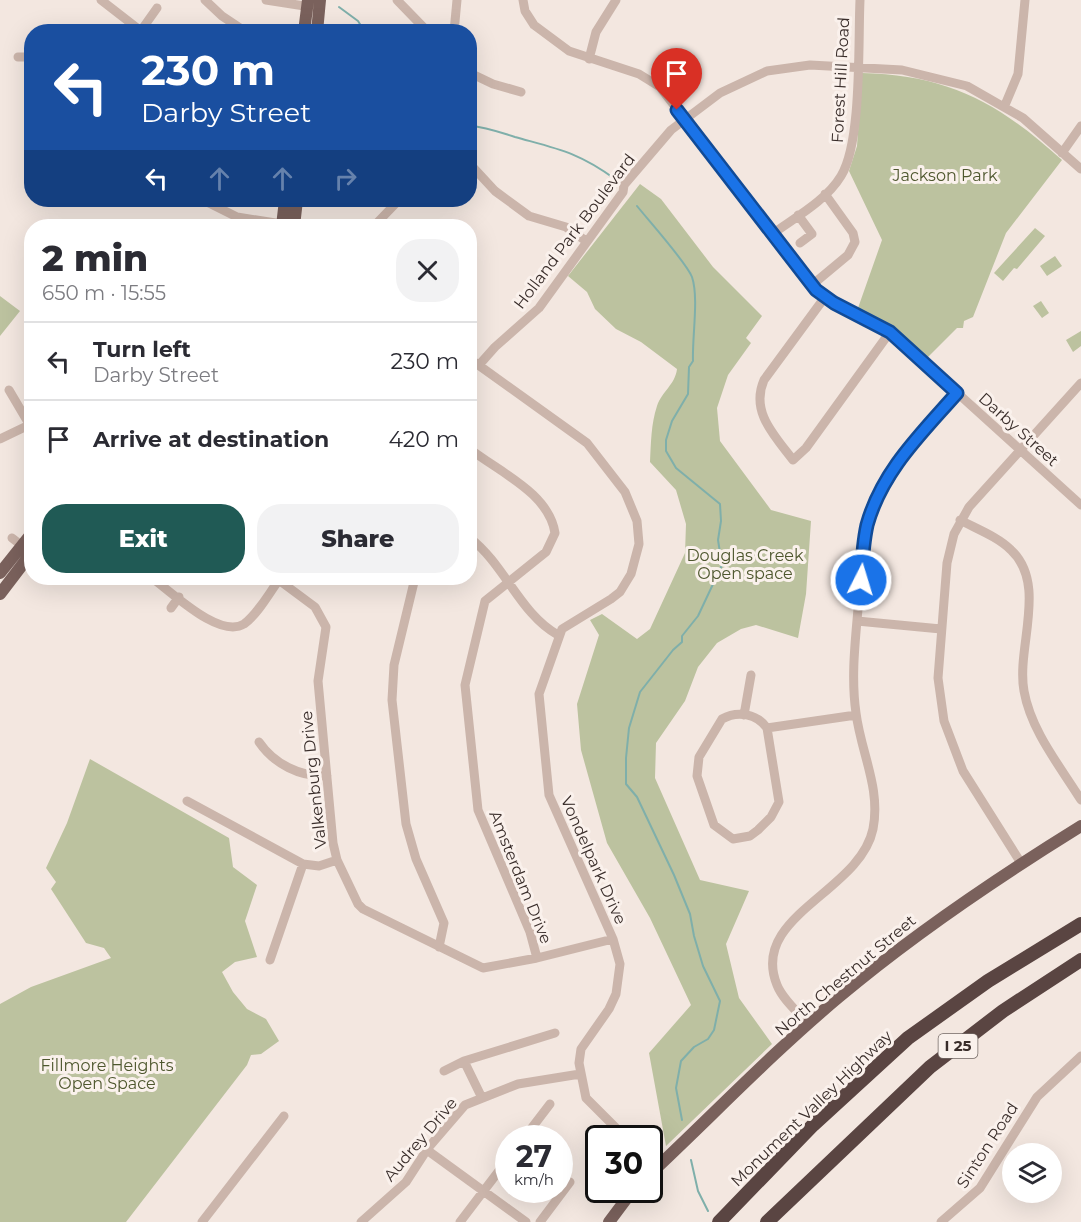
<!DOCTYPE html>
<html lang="en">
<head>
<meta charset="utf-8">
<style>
  body { margin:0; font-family:Montserrat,sans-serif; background:#f2f2f3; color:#2b2b33; height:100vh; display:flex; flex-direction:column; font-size:22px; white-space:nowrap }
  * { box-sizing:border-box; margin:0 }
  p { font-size:20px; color:#7c7c81 }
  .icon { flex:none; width:33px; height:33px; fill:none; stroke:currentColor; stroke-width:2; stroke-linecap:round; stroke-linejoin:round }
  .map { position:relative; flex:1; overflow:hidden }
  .drawer { position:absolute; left:24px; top:219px; width:453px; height:366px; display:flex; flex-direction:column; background:#fff; border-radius:24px; box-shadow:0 6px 24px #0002 }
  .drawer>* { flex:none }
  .banner { position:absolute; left:24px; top:24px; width:453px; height:183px; border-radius:24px; box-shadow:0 6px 24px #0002; background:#1a4fa0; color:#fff; overflow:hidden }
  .fabs { position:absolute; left:1002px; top:1143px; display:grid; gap:12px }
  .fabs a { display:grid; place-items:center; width:60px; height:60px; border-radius:50%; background:#fff; box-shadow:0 6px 24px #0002; font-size:30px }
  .speed { position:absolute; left:495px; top:1125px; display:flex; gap:12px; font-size:30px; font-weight:700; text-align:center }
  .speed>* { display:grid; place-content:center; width:78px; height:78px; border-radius:50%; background:#fff; box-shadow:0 6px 24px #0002; line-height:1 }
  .speed small { font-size:15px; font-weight:400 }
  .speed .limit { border:3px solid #111; border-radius:9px; background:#fff; color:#111 }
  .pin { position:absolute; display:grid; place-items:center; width:51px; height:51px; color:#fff; margin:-62px -26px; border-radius:50% 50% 50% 0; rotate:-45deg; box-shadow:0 0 6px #0007 }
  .pin .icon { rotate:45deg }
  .me { position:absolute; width:66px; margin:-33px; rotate:5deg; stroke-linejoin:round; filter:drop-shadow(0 0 4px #0008) }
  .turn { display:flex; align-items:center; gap:21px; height:126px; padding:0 18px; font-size:27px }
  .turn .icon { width:78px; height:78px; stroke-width:2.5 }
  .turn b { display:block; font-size:42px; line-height:51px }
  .lanes { display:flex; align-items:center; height:57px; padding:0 18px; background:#0003; justify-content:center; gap:30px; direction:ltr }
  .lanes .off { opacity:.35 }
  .round { display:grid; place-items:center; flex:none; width:63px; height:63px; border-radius:24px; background:#f2f2f3 }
  .head { display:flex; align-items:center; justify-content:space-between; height:102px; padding:0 18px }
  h1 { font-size:36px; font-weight:800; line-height:45px }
  .cta { display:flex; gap:12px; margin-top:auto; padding:12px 18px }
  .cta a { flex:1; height:69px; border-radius:24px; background:#205a55; color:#fff; font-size:24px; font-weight:800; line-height:69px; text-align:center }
  .cta a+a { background:#f2f2f3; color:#2b2b33 }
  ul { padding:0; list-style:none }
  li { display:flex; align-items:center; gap:18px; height:78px; padding:0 18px; border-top:2px solid #e1e1e2 }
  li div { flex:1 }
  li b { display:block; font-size:22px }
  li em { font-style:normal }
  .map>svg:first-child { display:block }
</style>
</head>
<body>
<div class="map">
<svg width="1081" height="1222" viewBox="0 0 1081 1222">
  <rect width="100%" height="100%" fill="#f3e7e0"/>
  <path fill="#bcc29f" d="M862,73C948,75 999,103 1062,160L1006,233L973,317L964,321L963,328H957L927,358L896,330L858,308L882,240L849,171L857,146Z
    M640,184L661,199L713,267L762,316L746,338L751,343L728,375L717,408L720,441L771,510L811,521L806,594L798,638L756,625L741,629L717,643L698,667L685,701L656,743L655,778L700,880L749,891L726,944L739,998L772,1044L666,1146L649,1053L691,1005L650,918L607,843L581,750L577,704L599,635L590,620L602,614L637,639L650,629L685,553L686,524L676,490L650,462C651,443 651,424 657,406C662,391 675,385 677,369L641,342L616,329L595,309L587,292L568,276Z
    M1035,228L1045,236L1017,269L1014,268L1003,281L994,273Z
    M1055,256L1062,266L1047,276L1040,266Z
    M0,296L20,311L0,336Z
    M1041,301L1049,313L1042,318L1033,306Z
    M1081,331V346L1073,352L1066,340Z
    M90,759L229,838L233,867L257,885L245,921L257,957L235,962L222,972L233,992L247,1009L266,1019L279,1041L261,1054L251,1055L247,1065L126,1222H0V1004L31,987L111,958L104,948L86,943L51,889L56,882L46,868L67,823Z"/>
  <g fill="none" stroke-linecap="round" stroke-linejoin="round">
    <path stroke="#7fafaa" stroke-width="2" d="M339,7L358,21L365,32
      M470,126C486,127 499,132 515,137C558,149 578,152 615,179
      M637,206C649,221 686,262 692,277C699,298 692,337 693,361L689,367L688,394L672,421L666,440V451L676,468L720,504L721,521L718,540L722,565L698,616L682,636V642L673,650L640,692L629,728L626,758V784L637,797L674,875L690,914L694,936L703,966L720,1001L714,1030L708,1039L694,1047L681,1061L676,1088L682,1120
      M691,1160L698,1191L708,1211"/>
    <path stroke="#cbb5ab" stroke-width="9" d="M101,0L141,31
      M205,0L222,16L246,32
      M266,0L311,7
      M397,0L428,32
      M523,0L525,11L534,25L569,51L639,74L660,87L816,290L834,303L890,332L1081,505
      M140,32L157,8
      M454,32L457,0
      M18,57H32
      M589,59L596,32L616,0
      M470,73L493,84L521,92
      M1005,105L1018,74L1025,0
      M1062,153L1081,126
      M470,164L495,191L529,216L566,227L586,241
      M203,200L237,217L288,225
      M798,215L812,234L800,243
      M374,226L399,200
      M771,235C794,218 826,201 841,176C862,142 858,43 860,0
      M812,285L848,255L855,242L853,233L825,194
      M825,297L764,380C750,412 775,436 793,460L806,448L890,332
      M470,359L587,443L625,492L637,521L639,544L631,574L620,592L611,599L562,629L539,694L549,795L613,939L620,964L616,994L609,1009L581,1049L579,1063L586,1098L626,1138
      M479,365L495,347L539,308L623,192L624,185L671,130L720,93L767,71L810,65L902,70L967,86L1023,118L1081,169
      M9,390L32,429
      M0,439L29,425
      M470,449C499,472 549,493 555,533L546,552L485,601L465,685L478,810L530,932L537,958
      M960,520C977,529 998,537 1011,550C1048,585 1016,647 1024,691C1031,731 1060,766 1081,800
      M12,538L21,545
      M470,538C505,565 520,614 558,635
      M152,578C172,592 219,639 244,624C258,614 269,593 279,580
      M276,578L315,607L326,627L318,681L333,843L337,860L358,904L363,909L483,968L537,958L613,939
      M415,578L394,665L392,700L406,824L416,859L444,923L439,947
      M171,608L179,597
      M857,621L941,629
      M744,715L751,675
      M767,728L779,802L771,817L758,830L750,836L733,839L714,825L697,776L699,757L722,719C738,710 757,714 767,728L856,715
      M259,742C274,764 300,777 327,776
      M187,801L303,864L319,866L337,860
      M1021,863L963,771L944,721L938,678L947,563L954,534L969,507L1081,383
      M270,960L303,864
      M808,1024C798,1012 783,1000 777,985C749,916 860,892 873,829C881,788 861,753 856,713C851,678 855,644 858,609C862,561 865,516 890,473C907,443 935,419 957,393
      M464,1061L482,1098
      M444,1071L464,1061L555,1033
      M524,1138L550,1104
      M427,1150L526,1222
      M202,1222L284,1116
      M361,1222L406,1182L428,1148L465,1105L518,1084L580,1074
      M460,1222L508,1159
      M540,1222L570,1182
      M941,1222L980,1188L1037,1097L1081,1056"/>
    <path stroke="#7a615c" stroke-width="12" d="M304,32L308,0
      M317,32L320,0
      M282,226L285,200
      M294,226L297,200
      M0,573L32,533
      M0,594L32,552
      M650,1174C713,1115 773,1052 839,997C915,933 997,878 1081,826
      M609,1222L633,1190"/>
    <path stroke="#5a4542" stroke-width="14" d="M719,1222L813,1125L908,1038L988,981L1081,924
      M767,1222L930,1067L1003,1011L1081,960"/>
  </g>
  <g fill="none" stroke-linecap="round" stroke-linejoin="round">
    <defs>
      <path id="route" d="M677,110L816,290L834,303L890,332L957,393C921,434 882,471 867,525C863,543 862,562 861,580"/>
    </defs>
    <use href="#route" stroke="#114b97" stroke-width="15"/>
    <use href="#route" stroke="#1a73e8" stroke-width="10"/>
  </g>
  <g text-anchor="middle" stroke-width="6" stroke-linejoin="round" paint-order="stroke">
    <rect fill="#faf1ec" stroke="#736864" stroke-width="1.5" x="938.5" y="1034" width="39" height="24" rx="4.5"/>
    <g font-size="15" font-weight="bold" fill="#392d2a">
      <text x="958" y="1051">I 25</text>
    </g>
    <g font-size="16" fill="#392d2a" stroke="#faf1ec">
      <text transform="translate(840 80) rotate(-87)" y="6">Forest Hill Road</text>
      <text transform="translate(574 231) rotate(-53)" y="6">Holland Park Boulevard</text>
      <text transform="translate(1019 429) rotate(42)" y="6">Darby Street</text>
      <text transform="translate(313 780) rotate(-96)" y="6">Valkenburg Drive</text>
      <text transform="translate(594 860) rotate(66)" y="6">Vondelpark Drive</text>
      <text transform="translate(521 877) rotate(68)" y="6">Amsterdam Drive</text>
      <text transform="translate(845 975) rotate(-40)" y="6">North Chestnut Street</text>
      <text transform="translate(811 1108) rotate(-44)" y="6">Monument Valley Highway</text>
      <text transform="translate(420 1139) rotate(-50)" y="6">Audrey Drive</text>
      <text transform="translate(987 1145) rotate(-57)" y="6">Sinton Road</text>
    </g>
    <g font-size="16" fill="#4e572e" stroke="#faf1ec">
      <text x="945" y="181">Jackson Park</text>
      <text x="745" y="561">Douglas Creek<tspan x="745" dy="18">Open space</tspan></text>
      <text x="107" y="1071">Fillmore Heights<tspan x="107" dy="18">Open Space</tspan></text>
    </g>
  </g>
</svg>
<div class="fabs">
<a><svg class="icon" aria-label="layers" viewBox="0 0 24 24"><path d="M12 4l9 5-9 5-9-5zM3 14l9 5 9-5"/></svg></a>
</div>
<div class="speed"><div>27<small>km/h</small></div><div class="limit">30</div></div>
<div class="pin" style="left:677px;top:110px;background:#d93025"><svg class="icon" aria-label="arrive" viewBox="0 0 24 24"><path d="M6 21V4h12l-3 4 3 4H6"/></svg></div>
<svg class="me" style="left:861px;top:580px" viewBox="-20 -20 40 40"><circle r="17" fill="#1a73e8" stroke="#fff" stroke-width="3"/><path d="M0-11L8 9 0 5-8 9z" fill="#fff"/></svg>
<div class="banner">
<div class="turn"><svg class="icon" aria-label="left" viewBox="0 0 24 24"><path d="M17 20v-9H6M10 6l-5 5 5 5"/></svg><div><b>230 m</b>Darby Street</div></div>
<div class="lanes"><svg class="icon" aria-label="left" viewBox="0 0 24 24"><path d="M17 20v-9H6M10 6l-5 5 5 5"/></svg><svg class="icon off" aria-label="ahead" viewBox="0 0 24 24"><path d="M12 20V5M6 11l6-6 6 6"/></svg><svg class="icon off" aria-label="ahead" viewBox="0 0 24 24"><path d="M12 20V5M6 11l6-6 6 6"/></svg><svg class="icon off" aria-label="right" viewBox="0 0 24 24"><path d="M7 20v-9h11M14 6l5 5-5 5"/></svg></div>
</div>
<section class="drawer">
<div class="head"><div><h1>2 min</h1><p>650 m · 15:55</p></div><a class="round"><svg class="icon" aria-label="close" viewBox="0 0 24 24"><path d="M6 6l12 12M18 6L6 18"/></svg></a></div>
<ul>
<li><svg class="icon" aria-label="left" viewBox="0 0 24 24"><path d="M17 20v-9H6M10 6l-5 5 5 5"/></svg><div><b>Turn left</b><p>Darby Street</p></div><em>230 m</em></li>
<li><svg class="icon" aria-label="arrive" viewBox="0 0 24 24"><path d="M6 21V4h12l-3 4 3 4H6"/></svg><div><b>Arrive at destination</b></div><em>420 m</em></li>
</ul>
<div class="cta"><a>Exit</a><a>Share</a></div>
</section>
</div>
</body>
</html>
